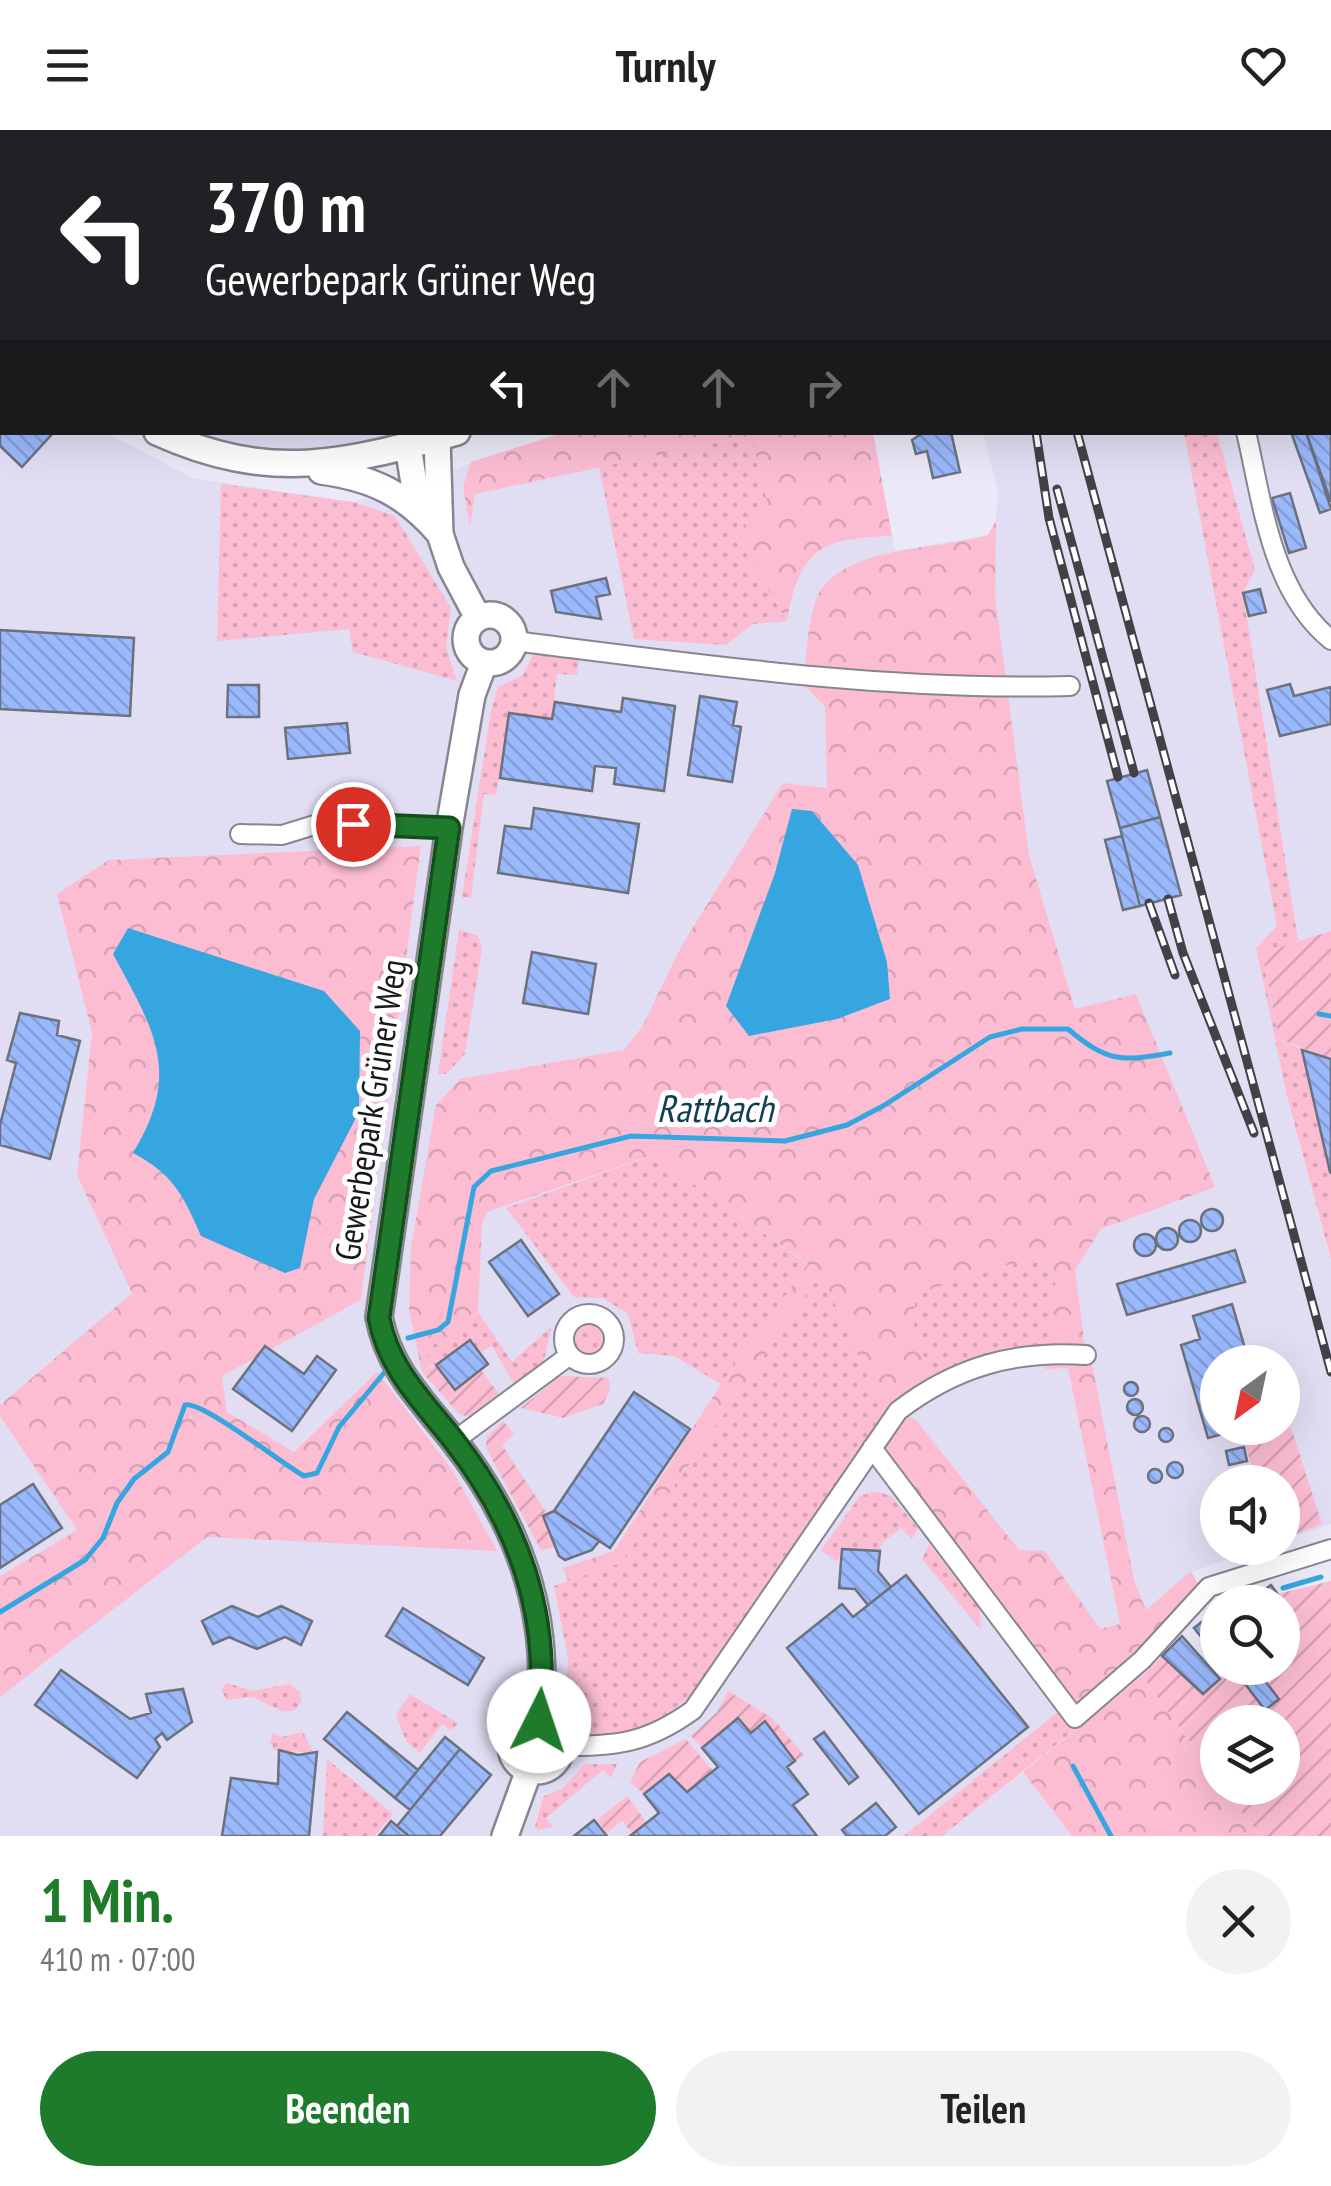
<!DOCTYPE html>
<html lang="de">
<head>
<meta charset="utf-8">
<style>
  body { margin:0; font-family:"PT Sans Narrow",sans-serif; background:#f2f2f2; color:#222; height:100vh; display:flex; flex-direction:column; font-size:38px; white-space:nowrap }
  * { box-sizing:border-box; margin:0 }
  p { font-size:32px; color:#767676 }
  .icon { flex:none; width:55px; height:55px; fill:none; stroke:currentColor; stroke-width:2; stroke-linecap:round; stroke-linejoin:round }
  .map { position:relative; height:1706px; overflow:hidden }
  .drawer { display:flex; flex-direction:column; background:#fff; flex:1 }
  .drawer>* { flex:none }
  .top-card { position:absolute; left:0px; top:0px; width:1332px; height:305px; box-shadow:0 10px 40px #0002; background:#202124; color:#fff; overflow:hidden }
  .needle { width:65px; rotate:213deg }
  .buttons { position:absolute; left:1200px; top:1215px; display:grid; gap:20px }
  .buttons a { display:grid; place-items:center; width:100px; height:100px; border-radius:50%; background:#fff; box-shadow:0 10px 40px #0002; font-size:50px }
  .pin { position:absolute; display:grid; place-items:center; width:85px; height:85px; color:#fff; margin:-42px; border:5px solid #fff; border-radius:50%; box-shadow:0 2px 10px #0007 }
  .me { position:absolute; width:110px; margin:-55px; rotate:4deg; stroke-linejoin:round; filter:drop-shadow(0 0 8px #0008) }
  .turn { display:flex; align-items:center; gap:35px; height:210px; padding:0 40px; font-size:45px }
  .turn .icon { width:130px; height:130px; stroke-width:2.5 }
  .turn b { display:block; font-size:70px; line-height:85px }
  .lanes { display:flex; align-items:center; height:95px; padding:0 40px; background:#0003; justify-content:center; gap:50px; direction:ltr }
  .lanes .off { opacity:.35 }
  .round { display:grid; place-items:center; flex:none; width:105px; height:105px; border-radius:52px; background:#f2f2f2 }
  .headline { display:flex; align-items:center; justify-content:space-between; height:170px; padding:0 40px }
  h1 { font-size:60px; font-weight:600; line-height:75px; color:#1e7b2b }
  .cta { display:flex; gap:20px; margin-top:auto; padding:20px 40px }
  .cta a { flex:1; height:115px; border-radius:60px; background:#1e7b2b; color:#fff; font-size:40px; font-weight:600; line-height:115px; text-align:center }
  .cta a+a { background:#f2f2f2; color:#222 }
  header { display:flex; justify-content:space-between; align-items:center; height:130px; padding:0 40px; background:#fff; font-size:45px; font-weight:600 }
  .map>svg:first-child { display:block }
</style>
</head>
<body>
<header><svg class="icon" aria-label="menu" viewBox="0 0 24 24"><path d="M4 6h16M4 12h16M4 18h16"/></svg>Turnly<svg class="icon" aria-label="heart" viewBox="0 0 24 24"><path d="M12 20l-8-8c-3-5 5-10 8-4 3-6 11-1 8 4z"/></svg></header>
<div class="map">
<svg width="1331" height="1706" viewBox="0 0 1331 1706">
  <defs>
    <pattern id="grass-dots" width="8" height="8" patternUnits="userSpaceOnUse" patternTransform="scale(2.5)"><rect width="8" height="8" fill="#fcbdd3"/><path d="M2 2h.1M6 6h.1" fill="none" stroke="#d7a2b5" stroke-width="1.8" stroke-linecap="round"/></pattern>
    <pattern id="forest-crowns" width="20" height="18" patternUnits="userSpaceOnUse" patternTransform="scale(2.5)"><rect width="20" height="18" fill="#fcbdd3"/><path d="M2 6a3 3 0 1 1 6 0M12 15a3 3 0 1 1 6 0" fill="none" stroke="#d7a2b5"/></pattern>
    <pattern id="garden-furrows" width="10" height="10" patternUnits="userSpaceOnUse" patternTransform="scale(2.5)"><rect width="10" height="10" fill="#fcbdd3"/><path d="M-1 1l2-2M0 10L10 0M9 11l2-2" fill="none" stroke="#d7a2b5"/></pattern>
    <pattern id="building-back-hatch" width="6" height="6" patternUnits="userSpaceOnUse" patternTransform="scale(2.5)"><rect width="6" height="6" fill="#9ab8fc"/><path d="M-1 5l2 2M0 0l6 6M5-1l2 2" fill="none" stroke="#849dd8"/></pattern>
  </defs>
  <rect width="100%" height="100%" fill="#ebe8f7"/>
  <path fill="#e1ddf3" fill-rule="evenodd" d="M0,0H218L219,2H2V162Z
    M980,0H1331V1123L1287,966L1331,1129V1394L1283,1410L1282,1352H1218V1418H1259L1191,1442L1146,1481L1127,1526L904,1706H0V1567L207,1407L352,1412L377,1242L294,1322L227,1282L222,1246L361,1170L421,717L58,764L92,903L77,1045L133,1163L0,1275V208L2,302L107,303L193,348L353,372L565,303H873L895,421L988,405L996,391L998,360L983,303L1330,302V2ZM1218,1232H1282V1298H1218Z
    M183,303H400L325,323L275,324L204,313Z
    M0,1286L77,1400L0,1446Z
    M1023,1642L1072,1706H942Z"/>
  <path fill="url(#grass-dots)" d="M218,0H652L654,2H219Z
    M1184,303H1217L1255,440L1243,463L1298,811L1262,824L1279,909L1302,920L1331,1043V1129L1287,966L1256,818L1277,796Z
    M752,305L768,374L734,403L787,491L753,494L726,515L634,509L599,337Z
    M221,354L353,372L395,386L451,478L446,517L457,551L353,522L349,499L217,511Z
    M536,519L579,527L577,545L557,544L552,589L509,583L496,665L484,664L471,768L462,767L491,581L498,557L523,545Z
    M459,800L477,805L482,818L465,924L446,944H438Z
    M653,1025L808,1135L721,1254L674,1226L638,1223L628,1184L603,1168L574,1167L506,1078Z
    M1037,1126L1059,1151L1057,1223H993L930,1246L914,1196L915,1164Z
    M822,1142L884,1283L690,1566L652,1596L590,1607L566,1572L568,1528L554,1456L621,1432Z
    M478,1182L512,1232L552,1196L543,1234L514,1254L492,1216L480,1223L470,1210L422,1242L428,1219Z
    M574 1208a16 16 0 1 1 32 0a16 16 0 1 1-32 0Z
    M875,1361L891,1366L918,1398L912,1409L901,1398L881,1414L880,1421L842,1419L838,1432L821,1420L860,1366Z
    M929,1414L980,1479L981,1500L922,1429Z
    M1127,1526L1142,1546L942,1706H904Z
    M227,1553L253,1561L289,1554L300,1562L301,1572L295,1580L284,1582L252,1567L227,1570L221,1560Z
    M410,1564L458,1593L451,1600L442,1594L420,1623L406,1611L396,1585Z
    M521 1615a15 15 0 1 1 30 0a15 15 0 1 1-30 0Z
    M303,1602L314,1623L274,1620L270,1613L273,1603L281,1607Z
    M327,1629L393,1684L375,1706H323Z
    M585,1634H617L611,1648L603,1640L546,1688L553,1697L538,1700L535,1697L543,1667L563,1658Z"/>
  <path fill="url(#forest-crowns)" d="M565,302L873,303L892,406C820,408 800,419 787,491L734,403L768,374L751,305L475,364L470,396L463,357L471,332Z
    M996,391L995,466L1029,725L1075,879L1136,864L1215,1057L1101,1099L1075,1140L1086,1225L1057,1223L1048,1163L1059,1150L1037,1126L915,1164L914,1196L930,1246L884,1283L821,1143L621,1433L568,1451L563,1438L614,1421L721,1254L808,1134L652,1025L487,1082L482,1092L478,1182L428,1219L422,1242L409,1180L411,1117L436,975L460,949L624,920L642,897L682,815L783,653L827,658L825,577L803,554C806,529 807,500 814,476C831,414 938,421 988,405Z
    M421,716L361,1170L222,1246L227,1282L294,1322L377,1242L453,1341L497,1421L207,1407L0,1567V1446L77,1400L0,1286V1275L132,1163L77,1045L92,903L57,764L109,730Z
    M1041,1222L1092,1234L1134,1450L1146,1480L1191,1441L1203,1463L1078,1576L872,1318L898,1281L916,1290L1019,1420L1045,1421L1100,1499L1120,1494L1068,1238L1045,1239Z
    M1142,1546L1217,1649L1218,1658H1224L1260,1706H1072L1023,1642Z"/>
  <path fill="url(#garden-furrows)" d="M1331,801V929L1279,909L1262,823Z
    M436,1235L455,1259L481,1240L499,1264L470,1286L460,1285L422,1242Z
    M559,1246L609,1248L610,1260L603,1274L563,1288L521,1278Z
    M1288,1288L1322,1394L1283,1409L1282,1352H1256L1241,1299L1282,1298L1283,1289Z
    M503,1291L514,1304L502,1315L546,1382L543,1384L555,1417L541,1420L486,1318L487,1307Z
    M1331,1451V1706H1260L1224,1658H1282V1592H1218L1217,1649L1142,1546L1162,1526L1203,1564L1222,1546L1214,1534L1217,1531L1218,1538H1282L1285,1474L1278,1464Z
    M728,1561L772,1588L804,1625L795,1631L765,1592L751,1603L738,1588L702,1618L691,1606L717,1582Z
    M686,1609L713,1641L687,1662L669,1644L644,1664L630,1652L640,1632Z
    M627,1666L647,1693L633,1704L622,1691L607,1703L597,1690Z"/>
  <path fill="#35a6df" d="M792,679L812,681L858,735L887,832L890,869L837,889L749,906L726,876L775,743Z
    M128,798L324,861L360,901L359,982L314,1069L300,1138L285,1143L201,1106C183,1065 174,1045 133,1023C183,941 153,899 113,824Z"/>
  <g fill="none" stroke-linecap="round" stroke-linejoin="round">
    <path stroke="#35a6df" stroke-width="5" d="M1319,884L1331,886
      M408,1208L438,1200L448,1192L474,1057L491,1041L631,1006L785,1011L847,995L883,976L990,907L1022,899H1068C1107,932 1121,932 1170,923
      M1283,1458L1321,1447
      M0,1482L85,1430L103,1408L117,1373L134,1349L168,1322L185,1275C201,1270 281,1333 304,1346L317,1343L339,1297L384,1243
      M1073,1636L1111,1706"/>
  </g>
  <path fill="url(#building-back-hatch)" stroke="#6b717d" stroke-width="2.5" d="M0,13L2,15V127L0,124Z
    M0,240L2,302H54L22,337L0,316Z
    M1330,252L1331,255V372L1306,302H1330Z
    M951,302L960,342L933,348L927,321L916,324L912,310L924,302Z
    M1291,302H1306L1331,379L1320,383Z
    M1290,363L1306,418L1289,423L1272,368Z
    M606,448L610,464L596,467L601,489L556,482L551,461Z
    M1260,459L1266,482L1249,486L1243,463Z
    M0,500L134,508L130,586L0,579Z
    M1290,554L1294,566L1331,557V594L1280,606L1267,560Z
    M228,555H259V587H227Z
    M700,566L737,572L733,595L741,597L732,652L688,645Z
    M623,568L675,576L664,661L614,654L616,638L595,636L592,661L500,648L509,583L552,589L555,572L621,582Z
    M347,593L350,623L288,629L285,598Z
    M1147,640L1160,687L1120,698L1107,651Z
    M534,678L639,694L628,763L498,743L505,696L531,699Z
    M1160,687L1181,765L1140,776L1120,698Z
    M1122,706L1140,776L1123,780L1105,710Z
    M532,822L596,834L588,884L523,873Z
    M20,883L59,891L57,905L80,911L50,1029L0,1015V995L16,933L7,930Z
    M1302,920L1331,929V1043L1330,1042Z
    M1201 1090a11 11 0 1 1 22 0a11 11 0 1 1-22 0Z
    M1179 1101a11 11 0 1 1 22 0a11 11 0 1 1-22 0Z
    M1156 1109a11 11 0 1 1 22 0a11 11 0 1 1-22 0Z
    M1134 1115a11 11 0 1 1 22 0a11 11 0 1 1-22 0Z
    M521,1110L559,1164L528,1186L489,1132Z
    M1235,1120L1245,1152L1127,1185L1117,1154Z
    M1232,1174L1249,1232H1218V1298H1245L1208,1308L1181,1215L1200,1209L1193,1186Z
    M470,1210L488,1234L455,1260L436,1235Z
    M265,1216L304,1244L317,1226L336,1240L292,1301L233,1259Z
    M1124 1259a7 7 0 1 1 14 0a7 7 0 1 1-14 0Z
    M634,1262L690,1299L610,1418L554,1381Z
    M1127 1277a8 8 0 1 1 16 0a8 8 0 1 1-16 0Z
    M1134 1294a8 8 0 1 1 16 0a8 8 0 1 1-16 0Z
    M1159 1305a7 7 0 1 1 14 0a7 7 0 1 1-14 0Z
    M1244,1317L1247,1331L1229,1335L1226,1321Z
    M1167 1340a8 8 0 1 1 16 0a8 8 0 1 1-16 0Z
    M1148 1346a7 7 0 1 1 14 0a7 7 0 1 1-14 0Z
    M33,1354L62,1398L0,1438V1375Z
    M554,1381L599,1411L592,1420L565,1430L559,1426L543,1386Z
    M842,1419L880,1421L878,1441L891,1457L868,1475L855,1459L839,1458Z
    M906,1445L1028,1597L919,1684L787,1518L842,1474L853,1487Z
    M1271,1455L1285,1474L1282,1477V1472H1265L1259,1464Z
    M232,1476L258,1487L281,1476L312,1491L301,1515L285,1507L257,1519L229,1507L213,1514L202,1491Z
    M403,1478L484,1528L468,1555L386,1506Z
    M1218,1479V1512L1210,1518L1194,1498Z
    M1182,1506L1220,1549L1203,1564L1162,1526Z
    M1242,1538H1255L1279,1569L1265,1580L1236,1542Z
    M61,1540L130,1589L151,1583L146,1564L183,1559L192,1592L167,1610L162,1603L155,1609L160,1617L137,1648L35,1575Z
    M347,1582L418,1640L395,1668L324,1609Z
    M738,1588L751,1603L765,1591L795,1631L787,1637L808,1664L793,1675L817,1706H630L659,1683L644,1664L669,1644L687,1662L718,1637L702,1618Z
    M824,1602L858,1647L849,1654L814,1609Z
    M445,1607L460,1619L410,1680L395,1668Z
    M460,1619L491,1645L440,1706H409L397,1696Z
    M279,1620L298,1625L317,1622L309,1706H222L231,1648L278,1654Z
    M876,1673L896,1697L885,1706H847L842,1700Z
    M594,1690L607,1706H574Z
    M391,1691L409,1706H379Z"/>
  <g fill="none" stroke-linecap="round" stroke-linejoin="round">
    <defs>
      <path id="street" d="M891,0L892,2
        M1171,0L1172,2
        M1246,302C1263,374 1271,461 1331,510
        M514,511C698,534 884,561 1070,556
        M240,704L282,705L321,693L449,698
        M564 1209a25 25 0 1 1 50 0a25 25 0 1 1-50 0Z
        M454,1311L570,1225
        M872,1318L1075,1588L1142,1530L1209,1457L1331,1419
        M561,1616C616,1616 646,1614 693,1580L898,1281C955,1237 1015,1220 1086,1225"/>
      <path id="secondary" d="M1212,2L1217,0
        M0,172L2,175
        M157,302C270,353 344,334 457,302
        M437,308L440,404L451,437L478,488
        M408,316L418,378
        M321,341C373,348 406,364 440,404
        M466 509a24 24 0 1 1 48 0a24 24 0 1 1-48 0Z
        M484,533L472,565L449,698L379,1187C389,1240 422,1270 454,1311C519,1394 552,1485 539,1591
        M511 1616a25 25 0 1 1 50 0a25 25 0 1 1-50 0Z
        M505,1706L529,1640"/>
    </defs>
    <use href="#street" stroke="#888593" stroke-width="22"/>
    <use href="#secondary" stroke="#888593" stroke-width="30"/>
    <use href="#street" stroke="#fff" stroke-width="18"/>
    <use href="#secondary" stroke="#fff" stroke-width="25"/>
    <defs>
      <path id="rail" d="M996,0L997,2
        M1036,302L1049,388L1118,647
        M1077,302L1331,1242
        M1057,359L1134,643
        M1168,769L1183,823L1254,1003
        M1149,773L1175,845"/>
    </defs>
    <use href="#rail" stroke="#434148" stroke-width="9"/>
    <use href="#rail" stroke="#fff" stroke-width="5" stroke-dasharray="15" stroke-linecap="butt"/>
  </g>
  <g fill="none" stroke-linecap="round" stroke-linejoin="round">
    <defs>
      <path id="route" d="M353,694L449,698L379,1188C389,1240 422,1270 454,1311C519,1394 551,1485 539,1591"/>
    </defs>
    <use href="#route" stroke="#14501c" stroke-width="25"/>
    <use href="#route" stroke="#1e7b2b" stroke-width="18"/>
  </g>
  <g text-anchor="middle" stroke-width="10" stroke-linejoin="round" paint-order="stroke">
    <g font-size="35" fill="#19181d" stroke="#fff">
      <text transform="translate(371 980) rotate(-81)" y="12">Gewerbepark Grüner Weg</text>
    </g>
    <g font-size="38" font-style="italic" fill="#0f3e55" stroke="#fff">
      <text x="715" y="992">Rattbach</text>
    </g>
  </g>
</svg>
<div class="buttons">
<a><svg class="needle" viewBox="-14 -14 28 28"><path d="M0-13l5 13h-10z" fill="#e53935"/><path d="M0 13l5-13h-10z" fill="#767676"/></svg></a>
<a><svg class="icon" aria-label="sound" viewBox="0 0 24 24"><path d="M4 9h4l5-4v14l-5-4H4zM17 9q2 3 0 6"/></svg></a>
<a><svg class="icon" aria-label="search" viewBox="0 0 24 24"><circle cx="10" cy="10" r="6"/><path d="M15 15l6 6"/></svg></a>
<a><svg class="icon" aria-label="layers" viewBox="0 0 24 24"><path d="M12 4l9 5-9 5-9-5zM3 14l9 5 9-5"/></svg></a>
</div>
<div class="pin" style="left:353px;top:694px;background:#d93025"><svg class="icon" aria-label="arrive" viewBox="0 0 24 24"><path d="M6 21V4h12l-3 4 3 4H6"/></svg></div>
<svg class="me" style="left:539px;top:1591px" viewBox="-20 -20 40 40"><circle r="19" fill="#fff"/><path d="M0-13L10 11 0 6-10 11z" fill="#1e7b2b"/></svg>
<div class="top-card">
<div class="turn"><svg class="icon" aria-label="left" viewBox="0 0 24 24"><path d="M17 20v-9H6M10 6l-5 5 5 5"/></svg><div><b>370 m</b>Gewerbepark Grüner Weg</div></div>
<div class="lanes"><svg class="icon" aria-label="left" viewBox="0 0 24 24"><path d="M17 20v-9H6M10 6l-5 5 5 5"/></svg><svg class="icon off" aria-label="ahead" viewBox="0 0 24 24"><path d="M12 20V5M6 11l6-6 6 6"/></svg><svg class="icon off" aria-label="ahead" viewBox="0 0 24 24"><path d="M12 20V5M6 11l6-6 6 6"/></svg><svg class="icon off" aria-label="right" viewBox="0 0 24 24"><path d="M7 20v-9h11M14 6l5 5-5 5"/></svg></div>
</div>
</div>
<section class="drawer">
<div class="headline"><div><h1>1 Min.</h1><p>410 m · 07:00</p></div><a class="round"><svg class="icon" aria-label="close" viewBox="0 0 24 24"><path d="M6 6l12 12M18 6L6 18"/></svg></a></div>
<div class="cta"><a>Beenden</a><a>Teilen</a></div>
</section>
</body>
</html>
